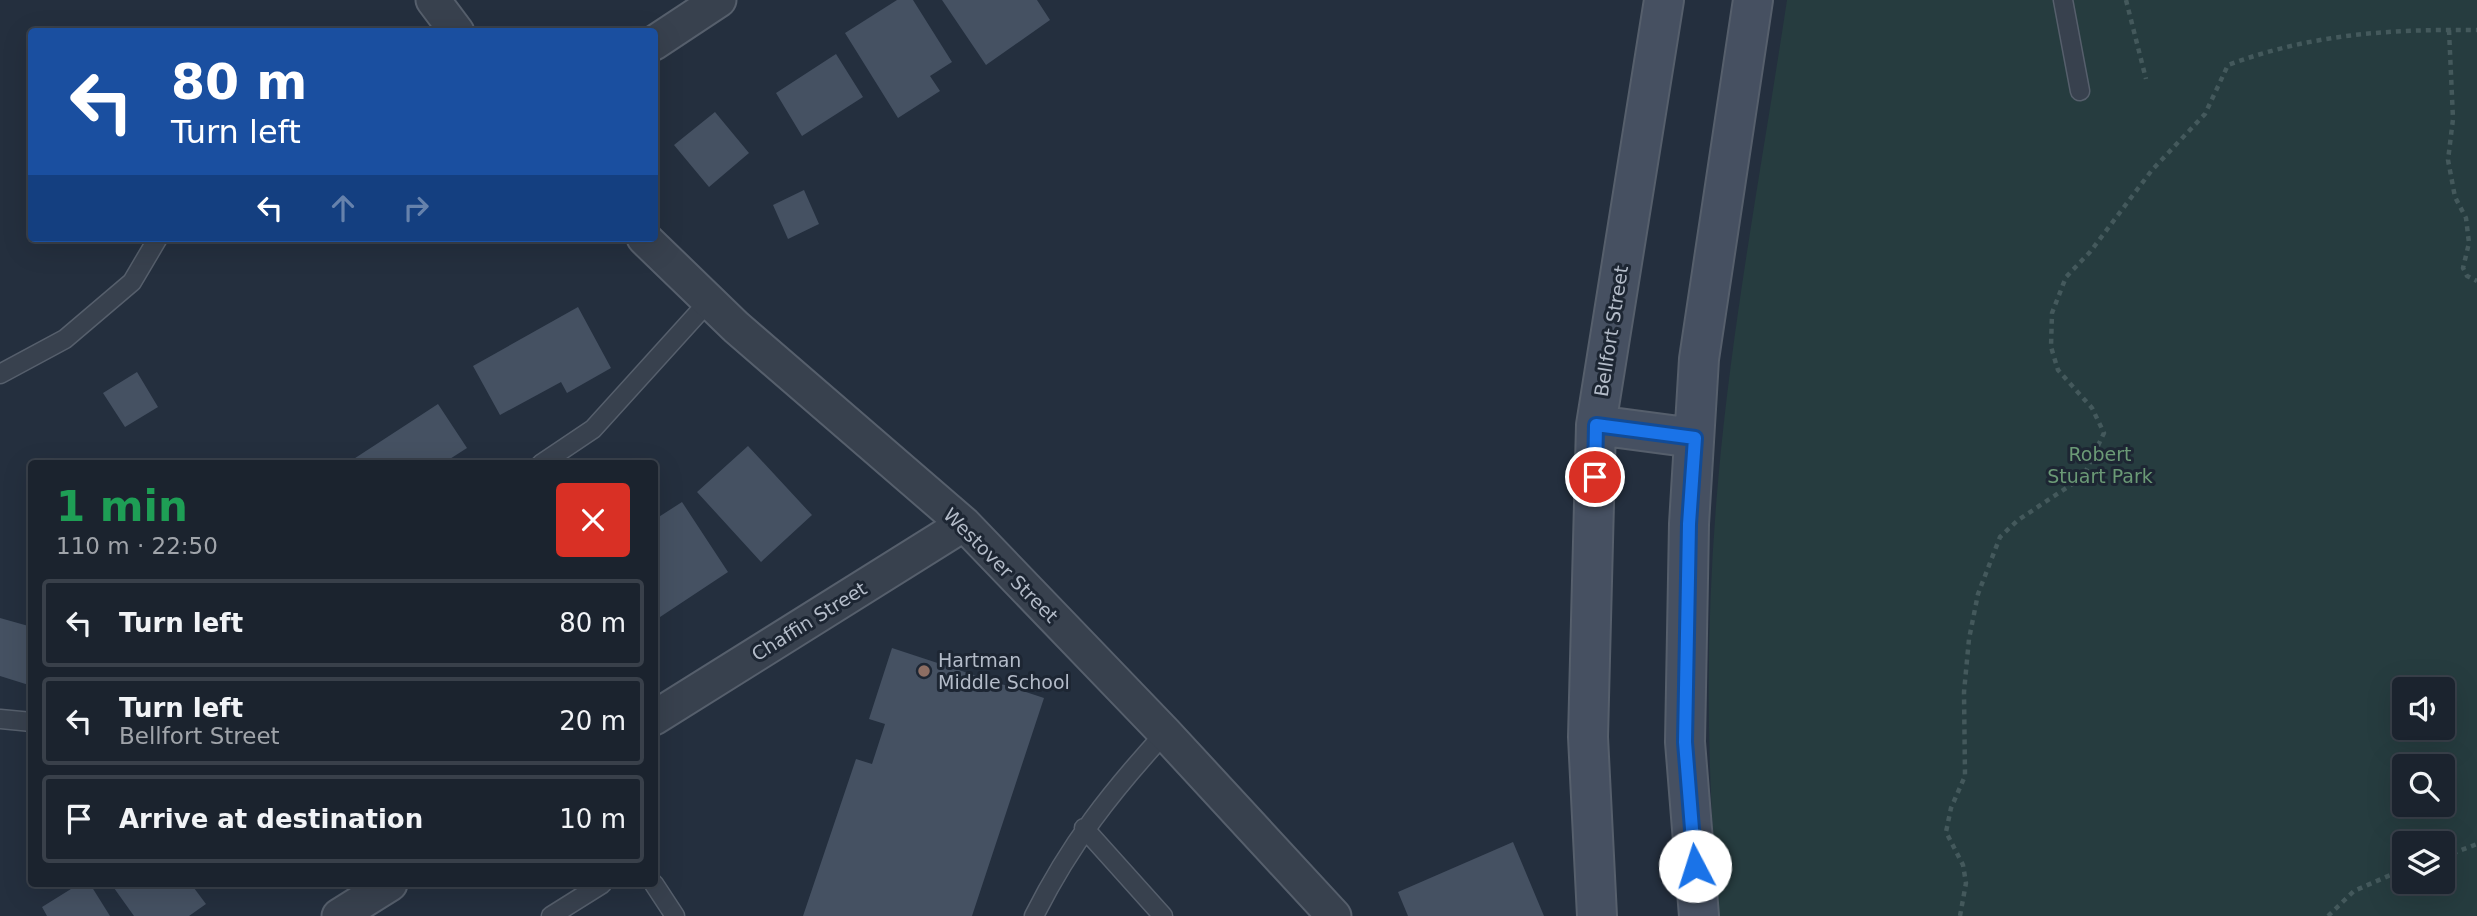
<!DOCTYPE html>
<html lang="en">
<head>
<meta charset="utf-8">
<style>
  body { margin:0; font-family:"DejaVu Sans",sans-serif; background:#282f3a; color:#f1f3f6; height:100vh; display:flex; flex-direction:column; font-size:26px; white-space:nowrap }
  * { box-sizing:border-box; margin:0 }
  p { font-size:23px; color:#a0a4aa }
  .icon { flex:none; width:38px; height:38px; fill:none; stroke:currentColor; stroke-width:2; stroke-linecap:round; stroke-linejoin:round }
  .map { position:relative; flex:1; overflow:hidden }
  .details { position:absolute; left:28px; top:460px; width:630px; height:427px; display:flex; flex-direction:column; background:#1b232e; border-radius:7px; box-shadow:0 7px 28px #0002,0 0 0 2px #39404a }
  .details>* { flex:none }
  .guide { position:absolute; left:28px; top:28px; width:630px; height:214px; border-radius:7px; box-shadow:0 7px 28px #0002,0 0 0 2px #39404a; background:#1a4fa0; color:#fff; overflow:hidden }
  .fabs { position:absolute; left:2392px; top:677px; display:grid; gap:14px }
  .fabs a { display:grid; place-items:center; width:63px; height:63px; border-radius:7px; background:#1b232e; box-shadow:0 7px 28px #0002,0 0 0 2px #39404a; font-size:35px }
  .pin { position:absolute; display:grid; place-items:center; width:60px; height:60px; color:#fff; margin:-30px; border:4px solid #fff; border-radius:50%; box-shadow:0 2px 7px #0007 }
  .me { position:absolute; width:77px; margin:-38px; rotate:355deg; stroke-linejoin:round; filter:drop-shadow(0 0 5px #0008) }
  .turn { display:flex; align-items:center; gap:24px; height:147px; padding:0 28px; font-size:32px }
  .turn .icon { width:91px; height:91px; stroke-width:2.5 }
  .turn b { display:block; font-size:49px; line-height:60px }
  .lanes { display:flex; align-items:center; height:66px; padding:0 28px; background:#0003; justify-content:center; gap:35px; direction:ltr }
  .lanes .off { opacity:.35 }
  .round { display:grid; place-items:center; flex:none; width:74px; height:74px; border-radius:7px; background:#282f3a }
  .summary { display:flex; align-items:center; justify-content:space-between; height:119px; padding:0 28px }
  h1 { font-size:42px; font-weight:700; line-height:52px; color:#1e9e55 }
  ul { padding:0; list-style:none }
  li { display:flex; align-items:center; gap:21px; height:88px; margin:0 14px 10px; padding:0 14px; border:4px solid #39404a; border-radius:7px }
  li div { flex:1 }
  li b { display:block; font-size:26px }
  li em { font-style:normal }
  .map>svg:first-child { display:block }
</style>
</head>
<body>
<div class="map">
<svg width="2477" height="916" viewBox="0 0 2477 916">
  <rect width="100%" height="100%" fill="#242f3e"/>
  <path fill="#263c3f" fill-rule="evenodd" d="M1787,0H2477V916H1719C1706,771 1705,627 1718,482C1732,321 1763,160 1787,0ZM2404,690H2443V728H2404ZM2404,766H2443V805H2404ZM2404,844H2443V882H2404Z"/>
  <path fill="#455162" d="M897,0H913L952,62L930,76L940,91L898,118L845,33Z
    M942,0H1037L1050,20L986,65Z
    M836,54L863,97L802,136L776,93Z
    M715,112L749,153L709,187L674,145Z
    M804,190L819,224L788,239L773,205Z
    M578,307L611,368L567,393L561,382L500,415L473,366Z
    M137,372L158,407L125,427L103,393Z
    M438,404L467,448L442,464H346Z
    M748,446L812,515L761,562L697,492Z
    M682,502L728,572L654,621V568L659,565L654,558V520Z
    M0,618L32,627V686L0,676Z
    M892,648L1044,698L972,916H803L856,759L872,764L885,724L869,719Z
    M1513,842L1544,916H1408L1398,892Z
    M79,884H90L110,916H47L42,907Z
    M121,884H191L206,904L189,916H134L114,888Z"/>
  <g fill="none" stroke-linecap="round" stroke-linejoin="round">
    <defs>
      <path id="service" d="M2063,0L2080,91
        M0,374L65,339L132,282L158,238
        M541,464L593,429L709,301
        M0,719L32,722
        M1084,828L1163,916
        M654,884L675,916
        M551,916L602,884
        M1034,916C1070,844 1111,792 1165,733"/>
      <path id="minor" d="M433,0L457,32
        M654,43L719,0
        M644,238L736,327L964,524L1165,733L1334,916
        M654,718L964,524
        M339,916L390,884"/>
      <path id="secondary" d="M1596,425L1694,438
        M1597,916L1588,737L1596,425L1664,0
        M1699,916L1685,742L1689,524L1699,359L1753,0"/>
    </defs>
    <use href="#service" stroke="#565f6c" stroke-width="21"/>
    <use href="#minor" stroke="#565f6c" stroke-width="37"/>
    <use href="#secondary" stroke="#565f6c" stroke-width="42"/>
    <path stroke="#44595c" stroke-width="4.5" stroke-dasharray="5 5" stroke-linecap="butt" d="M2126,0L2146,79
      M2449,30L2453,119L2448,160L2455,197L2466,218L2469,243L2463,268L2467,276L2477,281
      M2443,857L2477,844
      M1960,916L1966,883L1963,865L1946,832L1951,808L1965,776L1964,692L1969,639L1978,594L2000,537L2018,520L2083,477L2104,433L2092,408L2058,370L2051,347L2052,313L2066,277L2090,252L2152,170L2205,114L2228,65C2311,34 2389,29 2477,30
      M2328,916L2354,891L2404,869"/>
    <use href="#service" stroke="#38414e" stroke-width="18"/>
    <use href="#minor" stroke="#38414e" stroke-width="33"/>
    <use href="#secondary" stroke="#465061" stroke-width="38"/>
  </g>
  <g fill="none" stroke-linecap="round" stroke-linejoin="round">
    <defs>
      <path id="route" d="M1595,477L1596,425L1695,438L1689,524L1685,742L1695,866"/>
    </defs>
    <use href="#route" stroke="#114b97" stroke-width="18"/>
    <use href="#route" stroke="#1a73e8" stroke-width="12"/>
  </g>
  <circle fill="#8d6e63" stroke="#1d2633" stroke-width="2.5" cx="924" cy="671" r="7"/>
  <g text-anchor="middle" stroke-width="6" stroke-linejoin="round" paint-order="stroke">
    <g font-size="19" fill="#b4bcc9" stroke="#1d2633">
      <text transform="translate(1611 331) rotate(-81)" y="7">Bellfort Street</text>
      <text transform="translate(1001 565) rotate(45)" y="7">Westover Street</text>
      <text transform="translate(809 621) rotate(-32)" y="7">Chaffin Street</text>
    </g>
    <g font-size="19" fill="#6b9a76" stroke="#1d2633">
      <text x="2100" y="461">Robert<tspan x="2100" dy="22">Stuart Park</tspan></text>
    </g>
    <g font-size="19" fill="#b4bcc9" stroke="#1d2633" text-anchor="start">
      <text x="938" y="667">Hartman<tspan x="938" dy="22">Middle School</tspan></text>
    </g>
  </g>
</svg>
<div class="fabs">
<a><svg class="icon" aria-label="sound" viewBox="0 0 24 24"><path d="M4 9h4l5-4v14l-5-4H4zM17 9q2 3 0 6"/></svg></a>
<a><svg class="icon" aria-label="search" viewBox="0 0 24 24"><circle cx="10" cy="10" r="6"/><path d="M15 15l6 6"/></svg></a>
<a><svg class="icon" aria-label="layers" viewBox="0 0 24 24"><path d="M12 4l9 5-9 5-9-5zM3 14l9 5 9-5"/></svg></a>
</div>
<div class="pin" style="left:1595px;top:477px;background:#d93025"><svg class="icon" aria-label="arrive" viewBox="0 0 24 24"><path d="M6 21V4h12l-3 4 3 4H6"/></svg></div>
<svg class="me" style="left:1695px;top:866px" viewBox="-20 -20 40 40"><circle r="19" fill="#fff"/><path d="M0-13L10 11 0 6-10 11z" fill="#1a73e8"/></svg>
<div class="guide">
<div class="turn"><svg class="icon" aria-label="left" viewBox="0 0 24 24"><path d="M17 20v-9H6M10 6l-5 5 5 5"/></svg><div><b>80 m</b>Turn left</div></div>
<div class="lanes"><svg class="icon" aria-label="left" viewBox="0 0 24 24"><path d="M17 20v-9H6M10 6l-5 5 5 5"/></svg><svg class="icon off" aria-label="ahead" viewBox="0 0 24 24"><path d="M12 20V5M6 11l6-6 6 6"/></svg><svg class="icon off" aria-label="right" viewBox="0 0 24 24"><path d="M7 20v-9h11M14 6l5 5-5 5"/></svg></div>
</div>
<section class="details">
<div class="summary"><div><h1>1 min</h1><p>110 m · 22:50</p></div><a class="round" style="background:#d93025;color:#fff"><svg class="icon" aria-label="close" viewBox="0 0 24 24"><path d="M6 6l12 12M18 6L6 18"/></svg></a></div>
<ul>
<li><svg class="icon" aria-label="left" viewBox="0 0 24 24"><path d="M17 20v-9H6M10 6l-5 5 5 5"/></svg><div><b>Turn left</b></div><em>80 m</em></li>
<li><svg class="icon" aria-label="left" viewBox="0 0 24 24"><path d="M17 20v-9H6M10 6l-5 5 5 5"/></svg><div><b>Turn left</b><p>Bellfort Street</p></div><em>20 m</em></li>
<li><svg class="icon" aria-label="arrive" viewBox="0 0 24 24"><path d="M6 21V4h12l-3 4 3 4H6"/></svg><div><b>Arrive at destination</b></div><em>10 m</em></li>
</ul>
</section>
</div>
</body>
</html>
